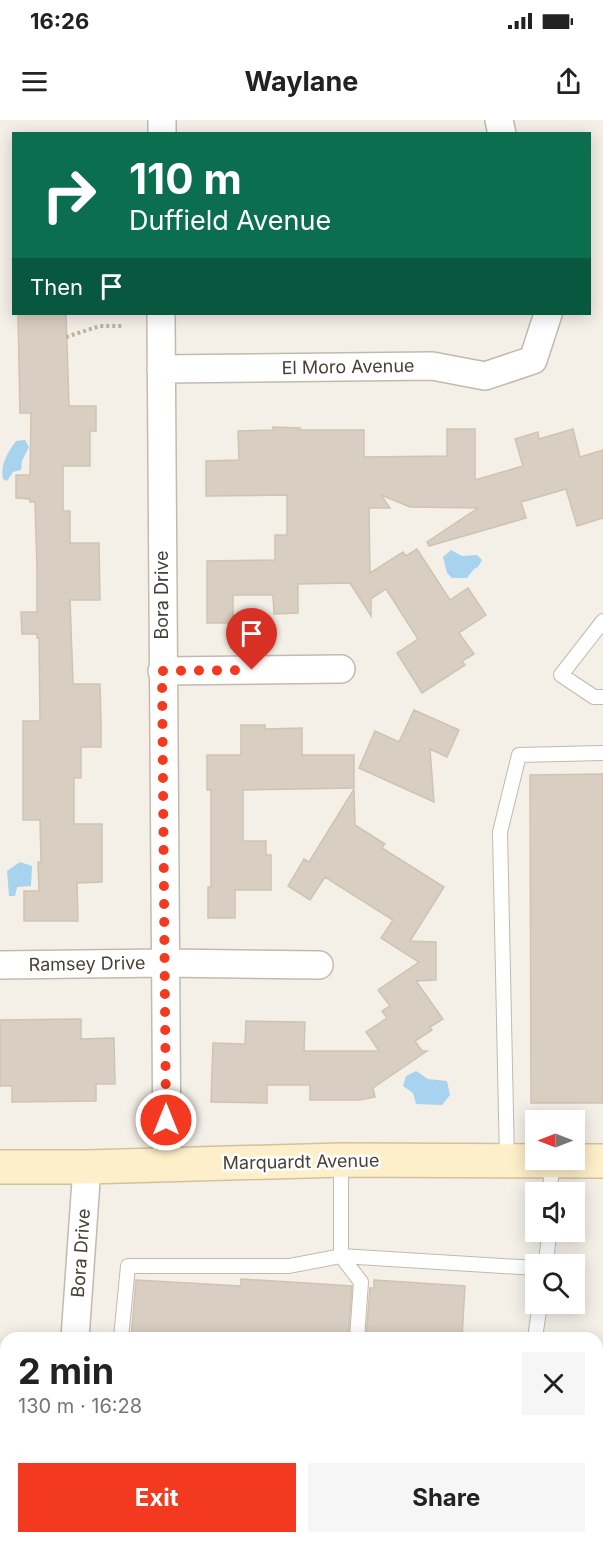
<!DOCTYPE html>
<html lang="en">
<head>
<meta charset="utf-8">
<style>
  body { margin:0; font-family:Inter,sans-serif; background:#f6f6f6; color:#222; height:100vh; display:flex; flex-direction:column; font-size:22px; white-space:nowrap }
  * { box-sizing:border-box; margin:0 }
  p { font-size:20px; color:#767676 }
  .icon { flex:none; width:33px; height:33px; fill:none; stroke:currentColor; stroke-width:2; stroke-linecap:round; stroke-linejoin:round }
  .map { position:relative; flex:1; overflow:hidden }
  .details { position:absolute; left:0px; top:1212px; width:603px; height:212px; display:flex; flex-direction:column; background:#fff; border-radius:18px 18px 0 0; box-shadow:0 3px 15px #0003 }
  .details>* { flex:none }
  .banner { position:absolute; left:12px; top:12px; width:579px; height:183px; border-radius:0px; box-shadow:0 3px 15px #0003; background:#0b6e4f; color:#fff; overflow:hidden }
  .needle { width:39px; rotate:270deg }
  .tools { position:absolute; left:525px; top:990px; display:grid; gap:12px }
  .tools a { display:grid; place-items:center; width:60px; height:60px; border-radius:0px; background:#fff; box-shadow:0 3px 15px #0003; font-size:30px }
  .pin { position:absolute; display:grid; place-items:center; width:51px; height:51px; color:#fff; margin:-62px -26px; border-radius:50% 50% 50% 0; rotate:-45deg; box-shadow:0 0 6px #0007 }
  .pin .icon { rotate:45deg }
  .me { position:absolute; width:66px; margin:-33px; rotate:0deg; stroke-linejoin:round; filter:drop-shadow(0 0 4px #0008) }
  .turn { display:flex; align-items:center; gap:21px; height:126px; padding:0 18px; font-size:27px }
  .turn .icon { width:78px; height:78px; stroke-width:2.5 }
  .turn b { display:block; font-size:42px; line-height:51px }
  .then { display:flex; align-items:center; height:57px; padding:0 18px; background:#0003; gap:12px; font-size:22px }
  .round { display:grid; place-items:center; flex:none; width:63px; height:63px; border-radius:0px; background:#f6f6f6 }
  .head { display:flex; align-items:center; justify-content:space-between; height:102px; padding:0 18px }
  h1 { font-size:36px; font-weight:700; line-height:45px }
  .primary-button { display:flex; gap:12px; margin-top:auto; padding:12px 18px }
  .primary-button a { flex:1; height:69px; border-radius:0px; background:#f33920; color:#fff; font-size:24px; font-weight:700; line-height:69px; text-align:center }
  .primary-button a+a { background:#f6f6f6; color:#222 }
  .status { display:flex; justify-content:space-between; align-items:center; height:42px; padding:0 30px; background:#fff; direction:ltr }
  .status svg { height:16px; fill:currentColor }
  header { display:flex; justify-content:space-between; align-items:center; height:78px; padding:0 18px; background:#fff; font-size:27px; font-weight:700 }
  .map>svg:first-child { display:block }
</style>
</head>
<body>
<div class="status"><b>16:26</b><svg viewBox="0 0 49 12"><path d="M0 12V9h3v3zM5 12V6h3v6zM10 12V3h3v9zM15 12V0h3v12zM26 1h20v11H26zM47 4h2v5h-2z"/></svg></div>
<header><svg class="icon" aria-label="menu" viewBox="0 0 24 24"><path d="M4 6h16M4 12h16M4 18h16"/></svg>Waylane<svg class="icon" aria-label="share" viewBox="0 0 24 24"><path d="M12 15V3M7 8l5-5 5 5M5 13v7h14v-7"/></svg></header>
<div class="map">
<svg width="603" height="1423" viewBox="0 0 603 1423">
  <rect width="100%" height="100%" fill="#f4f0e8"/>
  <path fill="#a7d3ee" d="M25,320L29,327L22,341L21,350L13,352L7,361L3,359C0,344 8,332 16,321Z
    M451,430L462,436L477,435L482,440L478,447L474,449L467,458H452L447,453L443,437Z
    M20,742L32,746L31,766L17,767L15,776H9L7,751Z
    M416,951L428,959L447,961L450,975L442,985L416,984L413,973L403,966L406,956Z"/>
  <path fill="#d8cec1" stroke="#d0c3b2" stroke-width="1.5" d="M18,194H66L69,286H96V311H90V346H63V391H70V423H99L100,480H70L73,564H100L101,602V627H81V658H74V704H102V762L77,763L78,801H24V771H39L38,742H41L40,700H23V601H40L39,518H37V514H22L21,492H37V448L35,382H30V379L16,378V355H30L31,293H20Z
    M273,307L300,308V310H364V337L447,336V309H475V360L523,346L515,319L538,312L539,319L573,309L580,337L603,330V398L577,406L566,369L521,382L526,398L429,426L427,422L478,388L410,387L381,375L390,388H369L370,453L403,432L406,436L417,429L450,480L468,468L486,495L459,513L474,534L462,541L465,545L422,573L397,533L418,519L386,469L371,479V496L350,463L298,464V493L274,494L273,475H233V503H207V441L275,440V415H287V375L206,376V341L239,340L238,311L273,310Z
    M414,590L459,610L447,637L430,629L434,682L359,648L375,611L399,622Z
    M241,605H265V609L302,608V635H354V668L243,670V721H266V735H271V770H235V798H208V767H211V670H207V635H241Z
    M603,654V983H531L530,655Z
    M354,669L355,705L385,724L382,728L444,767L410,821L436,822V860L416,861L443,899L430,907L432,910L415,921L422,931H427L373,968L375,977L359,980H310V965H267V983L211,982L213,923L245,924L246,901L305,902L304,931H379L366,912L387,898L382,891L390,886L378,870L419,842L381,818L393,800L325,757L310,780L288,766L304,739L309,742Z
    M81,899V919L114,918L115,964H96V981L12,982V966H0V900Z
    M241,1159L352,1166L348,1218H131L136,1160L241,1166Z
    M374,1160L465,1166L462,1218H366L370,1168H374Z"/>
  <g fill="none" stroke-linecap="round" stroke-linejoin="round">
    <defs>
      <path id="lane" d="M603,501L561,555L594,577H603
        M341,1040V1136L361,1162L357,1218
        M507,1041L500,712L519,635L603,633
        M550,1072L552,1042
        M546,1144L549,1112
        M121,1218L128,1146H289L341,1136L536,1148
        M535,1218L540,1184
        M597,1289L603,1254
        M0,1333H6
        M338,1423L339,1418
        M496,1423L497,1418
        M576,1423V1418"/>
      <path id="street" d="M499,0L502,14
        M162,14V0
        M161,194L167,1045
        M161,249L432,246L485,256L533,240L548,194
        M162,551L341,549
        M0,845L165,843L319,845
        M75,1218L87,1047
        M61,1423V1418"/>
      <path id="secondary" d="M0,1047H87L341,1040L603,1041"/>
    </defs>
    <use href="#lane" stroke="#c2baae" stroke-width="16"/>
    <use href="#street" stroke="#c2baae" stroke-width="30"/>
    <use href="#secondary" stroke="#d2c299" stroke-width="36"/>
    <path stroke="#c0b39d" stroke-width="4" stroke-dasharray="3 3" stroke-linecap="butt" d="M66,217L100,206H124"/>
    <use href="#lane" stroke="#fff" stroke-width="14"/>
    <use href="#street" stroke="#fff" stroke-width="27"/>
    <use href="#secondary" stroke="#fdefc9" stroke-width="33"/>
  </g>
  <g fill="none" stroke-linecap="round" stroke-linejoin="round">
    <path stroke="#f33920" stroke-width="10" stroke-dasharray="0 18" d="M166,1000L162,551L252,550"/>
  </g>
  <g text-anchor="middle" stroke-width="5" stroke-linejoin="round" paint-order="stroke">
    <g font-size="18" fill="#474037" stroke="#fff">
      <text transform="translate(348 247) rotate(-1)" y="6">El Moro Avenue</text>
      <text transform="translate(162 475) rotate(-90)" y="6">Bora Drive</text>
      <text transform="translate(87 844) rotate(-1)" y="6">Ramsey Drive</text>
      <text transform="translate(301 1042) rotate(-1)" y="6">Marquardt Avenue</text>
      <text transform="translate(81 1133) rotate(-86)" y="6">Bora Drive</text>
    </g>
  </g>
</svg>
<div class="tools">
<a><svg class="needle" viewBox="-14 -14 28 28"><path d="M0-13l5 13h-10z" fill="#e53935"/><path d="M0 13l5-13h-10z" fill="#767676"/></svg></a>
<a><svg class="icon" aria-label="sound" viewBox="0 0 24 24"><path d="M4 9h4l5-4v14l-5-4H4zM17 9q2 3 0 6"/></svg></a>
<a><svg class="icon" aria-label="search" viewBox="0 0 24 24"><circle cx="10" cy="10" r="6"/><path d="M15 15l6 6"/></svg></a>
</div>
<div class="pin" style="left:252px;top:550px;background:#d93025"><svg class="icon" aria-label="arrive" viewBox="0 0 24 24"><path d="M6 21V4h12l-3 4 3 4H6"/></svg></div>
<svg class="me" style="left:166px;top:1000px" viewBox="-20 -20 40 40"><circle r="17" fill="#f33920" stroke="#fff" stroke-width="3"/><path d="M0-11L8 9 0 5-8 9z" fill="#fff"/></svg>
<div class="banner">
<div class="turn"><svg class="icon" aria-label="right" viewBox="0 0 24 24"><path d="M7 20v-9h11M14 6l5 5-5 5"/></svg><div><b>110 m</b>Duffield Avenue</div></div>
<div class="then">Then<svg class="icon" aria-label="arrive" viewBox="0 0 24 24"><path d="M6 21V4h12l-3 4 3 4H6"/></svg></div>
</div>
<section class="details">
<div class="head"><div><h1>2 min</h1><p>130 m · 16:28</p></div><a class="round"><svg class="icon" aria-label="close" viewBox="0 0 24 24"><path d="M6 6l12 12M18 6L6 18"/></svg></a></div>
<div class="primary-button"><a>Exit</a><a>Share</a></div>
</section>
</div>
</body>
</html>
